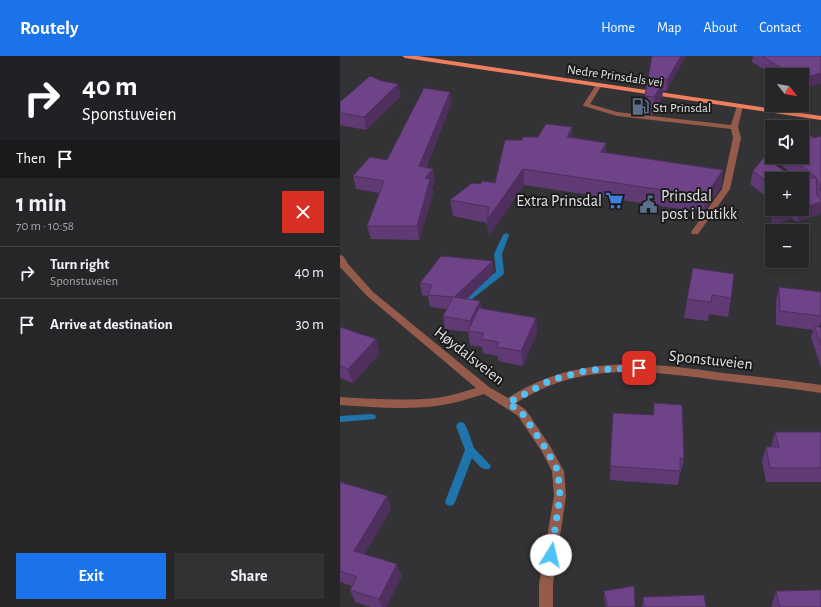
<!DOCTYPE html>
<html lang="en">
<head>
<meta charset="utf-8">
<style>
  body { margin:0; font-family:"Alegreya Sans",sans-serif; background:#323234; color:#f1f3f6; height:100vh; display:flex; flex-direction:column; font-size:15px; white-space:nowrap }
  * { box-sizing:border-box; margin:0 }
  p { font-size:13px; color:#a4a5a8 }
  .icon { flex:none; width:22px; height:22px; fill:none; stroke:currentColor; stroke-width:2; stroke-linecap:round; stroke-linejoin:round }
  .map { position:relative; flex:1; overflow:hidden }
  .sheet { display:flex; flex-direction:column; background:#262628; width:340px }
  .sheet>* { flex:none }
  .guide { background:#202124; color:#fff; overflow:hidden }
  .needle { width:26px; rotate:121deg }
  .controls { position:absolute; left:425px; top:12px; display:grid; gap:8px }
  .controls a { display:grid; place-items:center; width:44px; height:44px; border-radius:0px; background:#262628; box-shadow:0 2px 6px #0003,0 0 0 1px #424345; font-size:20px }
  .pin { position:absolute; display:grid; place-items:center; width:34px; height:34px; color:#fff; margin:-17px; border-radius:8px; box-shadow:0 2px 6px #0006 }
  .me { position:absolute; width:44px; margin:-22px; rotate:9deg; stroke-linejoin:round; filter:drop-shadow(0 0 3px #0008) }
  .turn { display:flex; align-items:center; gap:14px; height:84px; padding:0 16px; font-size:18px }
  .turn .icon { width:52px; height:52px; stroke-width:2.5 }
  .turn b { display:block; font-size:28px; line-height:34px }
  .then { display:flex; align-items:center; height:38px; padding:0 16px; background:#0003; gap:8px; font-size:15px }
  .round { display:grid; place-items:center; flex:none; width:42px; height:42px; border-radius:0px; background:#323234 }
  .head { display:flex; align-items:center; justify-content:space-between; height:68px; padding:0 16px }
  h1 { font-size:24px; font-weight:600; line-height:30px }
  .button { display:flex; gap:8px; margin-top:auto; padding:8px 16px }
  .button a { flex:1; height:46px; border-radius:0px; background:#1a73e8; color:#fff; font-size:16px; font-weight:600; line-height:46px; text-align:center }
  .button a+a { background:#323234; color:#f1f3f6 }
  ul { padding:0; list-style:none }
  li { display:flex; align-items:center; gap:12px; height:52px; padding:0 16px; border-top:1px solid #424345 }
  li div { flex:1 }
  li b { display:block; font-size:15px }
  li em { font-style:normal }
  header { display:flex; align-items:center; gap:24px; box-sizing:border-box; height:56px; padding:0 20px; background:#1a73e8; color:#fff }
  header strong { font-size:19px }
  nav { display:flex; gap:22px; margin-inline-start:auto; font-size:14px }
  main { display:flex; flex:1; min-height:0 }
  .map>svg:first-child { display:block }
</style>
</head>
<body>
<header>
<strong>Routely</strong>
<nav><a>Home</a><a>Map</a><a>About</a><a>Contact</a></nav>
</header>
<main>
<section class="sheet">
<div class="guide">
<div class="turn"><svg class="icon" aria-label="right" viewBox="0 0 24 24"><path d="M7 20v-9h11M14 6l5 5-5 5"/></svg><div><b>40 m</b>Sponstuveien</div></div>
<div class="then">Then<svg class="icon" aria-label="arrive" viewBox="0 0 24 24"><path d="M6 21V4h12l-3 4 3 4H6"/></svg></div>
</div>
<div class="head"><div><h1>1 min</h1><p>70 m · 10:58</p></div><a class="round" style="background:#d93025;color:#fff"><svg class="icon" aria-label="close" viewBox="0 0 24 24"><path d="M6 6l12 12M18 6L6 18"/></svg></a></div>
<ul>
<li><svg class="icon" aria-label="right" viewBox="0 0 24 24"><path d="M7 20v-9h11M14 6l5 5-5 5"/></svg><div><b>Turn right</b><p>Sponstuveien</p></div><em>40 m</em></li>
<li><svg class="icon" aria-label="arrive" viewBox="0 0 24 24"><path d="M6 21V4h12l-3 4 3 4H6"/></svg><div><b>Arrive at destination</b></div><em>30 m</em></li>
</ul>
<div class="button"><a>Exit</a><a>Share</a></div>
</section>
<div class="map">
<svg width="481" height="551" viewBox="0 0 481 551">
  <rect width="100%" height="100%" fill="#333336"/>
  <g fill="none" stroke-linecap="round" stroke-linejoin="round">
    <path fill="#1f75ab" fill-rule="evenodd" d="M166,177L169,179L162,198L164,217L163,219L124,249H118L117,247L118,245L156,216L154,198L163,179Z
      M32,358L35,359L36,361L35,363L0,366V360Z
      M121,366L124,367L126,370L134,392L151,410L149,413C142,415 137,407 132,402L115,446L113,449L110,450L107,449L105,446L125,394L116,370L118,367Z"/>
    <path fill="#945b4b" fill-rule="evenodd" d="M259,27L262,29L250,48L277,56L391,69L397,50L400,48L403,50L398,71L401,82L390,133L358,178H352L351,176L382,133L393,82L391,73L277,60L244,50L243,49L256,29Z
      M0,199L3,200L9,209L33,236L149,331L168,342C237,298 306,306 383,317C411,320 439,323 467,327L481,329V337C449,332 417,329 385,325C310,315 243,304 176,347L186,354L210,390L224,415L226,440L213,528V551H199V528L214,440L212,415L202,396L178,360L144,338C128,343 112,348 96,350C64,354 32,351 0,349V341C32,343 65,345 96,342C110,340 123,336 136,332L27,240L0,211Z"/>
    <path fill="#f17e5d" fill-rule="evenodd" d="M62,0H78L481,60V64L65,2Z"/>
  </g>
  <path fill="#5f3a74" d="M312,0H346L326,35H323L322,42L313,59L304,58L305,40Z
    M413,0H481L464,32L462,31V19H433L412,6Z
    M110,36L111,48L86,112L93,113L95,127L92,131L93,137L79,184L31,183L27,170L39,137L16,133L13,120L47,104Z
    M61,40L26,74L0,69V46Z
    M481,80V155L480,158L457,166L452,162L432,169V153H462V123H459L437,106L438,101H462L474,82Z
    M232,81L266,87V97L381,131L364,155L354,153L353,155L184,129L149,180L147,167L113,160L110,144L140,128L155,127L182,84Z
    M413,115L432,123V145L410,128Z
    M353,212L391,242L388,261L369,258L368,265L344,262L347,243Z
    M154,217L127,243L140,245L141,253L196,262L197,276L183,310L158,305V300L143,297L142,291L130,289L128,276L105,273L103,260L107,253L90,251L88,240L82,239L80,227Z
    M439,231L481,236V266L479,271L481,272V312L471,281L473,274L436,269V245Z
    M0,271L40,297L13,327L0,322Z
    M314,347L344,402L341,416H340L338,429L270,424L273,357L313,359Z
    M435,376H481V426H426L422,405L426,391H431Z
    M0,426L47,440L51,453L24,498L62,520L46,551H31L15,546L10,534L12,530L0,526Z
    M264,535L295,551H266L264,541Z
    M436,535L481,551H432V548Z
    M303,541L366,551H302Z"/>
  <path fill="#4e2f5e" d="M341,0H346L326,35L327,24Z
    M481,17V28L464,32L467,21Z
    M462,20H465L462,31Z
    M324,25L322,42L313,59L314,41Z
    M58,28L61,40L26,74L24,61Z
    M110,36L111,48L81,123L79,110Z
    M232,71V87L227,81Z
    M266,87V102L261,96Z
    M93,113L95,127L92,131L93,137L79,184L77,170L85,122Z
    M183,113L184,129L149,180L147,164Z
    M383,114L381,131L364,155L366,139Z
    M481,146V155L480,158L457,166L460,153H462V152Z
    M442,153H454L452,162L432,169L435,155Z
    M153,205L154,217L116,253L114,241Z
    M140,245L141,257L131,275L130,265Z
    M196,262L197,276L183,310L181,295Z
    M36,283L40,297L13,327L8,313Z
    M47,440L51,453L19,508L14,495Z
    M57,508L62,520L46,551H42L39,543Z"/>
  <path fill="#6f4387" stroke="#4e2f5e" d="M312,0H341L327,24L308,22Z
    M422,0H481V17L467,21L465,20H462V19H453Z
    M30,20L42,25L58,28L24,61L0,57V46Z
    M308,23L324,25L314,41L305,40Z
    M84,32L110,36L79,110L93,113L85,122L90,123L77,170H27L44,125L13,120L30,101L47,104Z
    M206,68L232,71L227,81L266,87L261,96L383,114L366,139L356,137V139L183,113L147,164L149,151L110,144L132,127L140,128L143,125L155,127L165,84H182L183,81H198Z
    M462,74L474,82L481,80V134L476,121L477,140L481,143V146L462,152V125L476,121L450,101H462Z
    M424,101L455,123H432V130L413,115Z
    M435,153H442L435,155Z
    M101,200L153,205L114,241L140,245L130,265L103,260L113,241L88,239L92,229L80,227Z
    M353,212L394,218L391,242L372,239L371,246L347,243Z
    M439,231L481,236V260L440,255Z
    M139,252L196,262L181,295L157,291L159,286L141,283L144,277L128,275Z
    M474,269L481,272V289Z
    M0,271L36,283L8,313L0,310Z
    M314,347L342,349L344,402H340V415L270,410L273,357L314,359Z
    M435,376H481V412H430L426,391H439Z
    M0,426L47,440L14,495L57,508L39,543L10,534L17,521L0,515Z
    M294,530L295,551H268L264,535Z
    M481,534V551H440L436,535Z
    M364,539L366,551H304L303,541Z"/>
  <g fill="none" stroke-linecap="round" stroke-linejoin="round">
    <path stroke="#4fc3f7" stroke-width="7" stroke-dasharray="0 12.6" d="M211,499L220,440L218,415L206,393L182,357L168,347L211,324L249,314L299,312"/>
  </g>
  <defs>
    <symbol id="fuel-bare" viewBox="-9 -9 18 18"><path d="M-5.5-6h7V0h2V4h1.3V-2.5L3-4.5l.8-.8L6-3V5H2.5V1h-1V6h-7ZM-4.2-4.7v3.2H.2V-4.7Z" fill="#5c6f8a" stroke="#1b1b1c" stroke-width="2.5" paint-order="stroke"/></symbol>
    <symbol id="supermarket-bare" viewBox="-9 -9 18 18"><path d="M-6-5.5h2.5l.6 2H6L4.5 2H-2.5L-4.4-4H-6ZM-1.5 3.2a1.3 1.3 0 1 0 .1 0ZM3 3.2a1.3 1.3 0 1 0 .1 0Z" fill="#3f7fe0" stroke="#1b1b1c" stroke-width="2.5" paint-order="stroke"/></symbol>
    <symbol id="civic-bare" viewBox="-9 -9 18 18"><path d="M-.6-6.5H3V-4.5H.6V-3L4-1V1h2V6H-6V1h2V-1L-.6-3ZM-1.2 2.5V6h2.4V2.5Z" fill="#5c6f8a" stroke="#1b1b1c" stroke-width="2.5" paint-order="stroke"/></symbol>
  </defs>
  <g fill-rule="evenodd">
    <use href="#fuel-bare" x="288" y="38" width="25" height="25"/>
    <use href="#supermarket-bare" x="262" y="132" width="25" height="25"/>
    <use href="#civic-bare" x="296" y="136" width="25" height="25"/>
  </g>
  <g text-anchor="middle" stroke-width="4" stroke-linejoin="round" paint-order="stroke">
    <g font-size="13" fill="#e2e2e4" stroke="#1b1b1c">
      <text transform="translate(275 19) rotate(8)" y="5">Nedre Prinsdals vei</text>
    </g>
    <g font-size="13" fill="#e2e2e4" stroke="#1b1b1c" text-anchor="start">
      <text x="313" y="56">St1 Prinsdal</text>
    </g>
    <g font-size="16" fill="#e2e2e4" stroke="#1b1b1c" text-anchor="start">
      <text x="321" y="145">Prinsdal<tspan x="321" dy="18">post i butikk</tspan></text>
      <text x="262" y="150" text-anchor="end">Extra Prinsdal</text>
    </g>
    <g font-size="16" fill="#e2e2e4" stroke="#1b1b1c">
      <text transform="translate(130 299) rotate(38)" y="6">Høydalsveien</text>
      <text transform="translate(371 303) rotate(6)" y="6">Sponstuveien</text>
    </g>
  </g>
</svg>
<div class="controls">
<a><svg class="needle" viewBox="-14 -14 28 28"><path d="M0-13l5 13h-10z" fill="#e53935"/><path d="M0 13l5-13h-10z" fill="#a4a5a8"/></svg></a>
<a><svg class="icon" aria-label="sound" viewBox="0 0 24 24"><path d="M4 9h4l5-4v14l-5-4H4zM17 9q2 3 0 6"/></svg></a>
<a>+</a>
<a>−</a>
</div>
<div class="pin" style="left:299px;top:312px;background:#d93025"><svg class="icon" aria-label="arrive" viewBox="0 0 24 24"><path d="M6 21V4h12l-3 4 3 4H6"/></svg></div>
<svg class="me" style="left:211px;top:499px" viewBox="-20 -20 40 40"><circle r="19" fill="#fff"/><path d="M0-13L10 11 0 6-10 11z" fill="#4fc3f7"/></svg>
</div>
</main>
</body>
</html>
